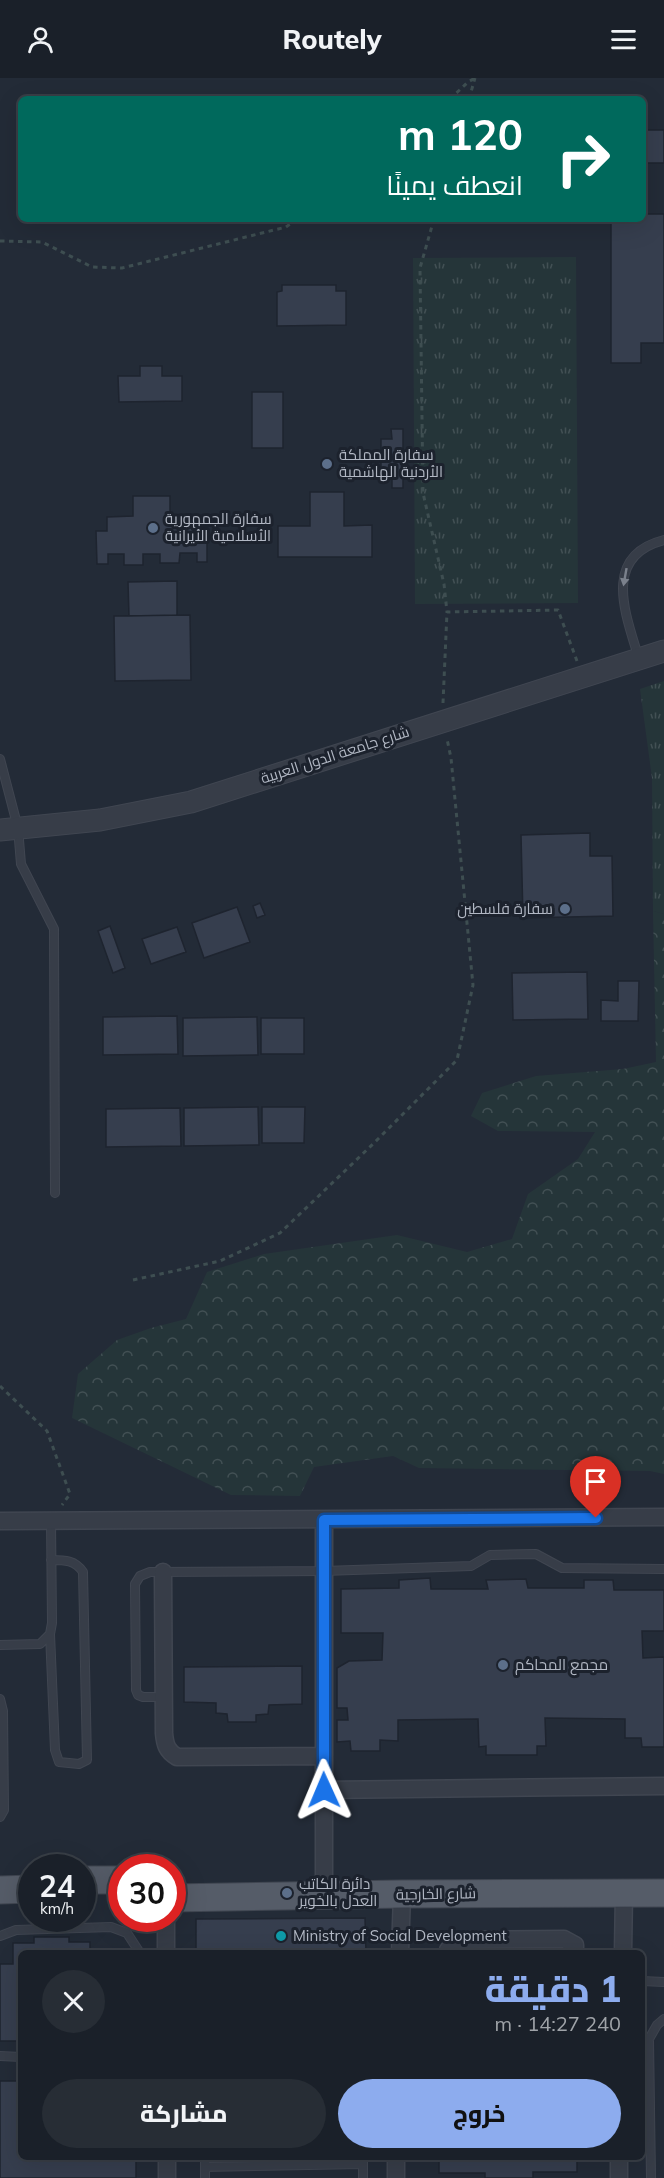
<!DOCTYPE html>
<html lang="ar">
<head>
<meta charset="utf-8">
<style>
  body { margin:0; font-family:Mulish,Cairo,sans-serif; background:#272d35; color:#f1f3f6; direction:rtl; height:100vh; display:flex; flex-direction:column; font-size:22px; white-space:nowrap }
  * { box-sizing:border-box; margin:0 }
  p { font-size:20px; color:#9fa3a8 }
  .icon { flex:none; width:33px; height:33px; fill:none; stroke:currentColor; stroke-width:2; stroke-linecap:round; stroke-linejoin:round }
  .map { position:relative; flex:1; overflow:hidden; direction:ltr }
  .side { position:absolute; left:18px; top:1872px; width:627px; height:210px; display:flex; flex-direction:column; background:#1a2029; border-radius:9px; box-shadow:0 6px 24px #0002,0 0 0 2px #383e46; direction:rtl }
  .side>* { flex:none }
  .top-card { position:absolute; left:18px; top:18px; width:628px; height:126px; border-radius:9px; box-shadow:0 6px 24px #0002,0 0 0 2px #383e46; direction:rtl; background:#00695c; color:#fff; overflow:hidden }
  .speed { position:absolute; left:18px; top:1776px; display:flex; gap:12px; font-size:30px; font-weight:700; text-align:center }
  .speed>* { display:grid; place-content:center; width:78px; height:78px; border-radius:50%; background:#1a2029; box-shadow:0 6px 24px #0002,0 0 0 2px #383e46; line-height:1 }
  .speed small { font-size:15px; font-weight:400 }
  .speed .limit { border:9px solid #d22; background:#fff; color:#111 }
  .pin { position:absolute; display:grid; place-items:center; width:51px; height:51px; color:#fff; margin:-62px -26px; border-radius:50% 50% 50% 0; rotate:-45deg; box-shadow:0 0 6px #0007 }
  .pin .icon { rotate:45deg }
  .me { position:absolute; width:66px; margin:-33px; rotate:359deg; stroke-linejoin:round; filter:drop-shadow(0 0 4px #0008) }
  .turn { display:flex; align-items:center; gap:21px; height:126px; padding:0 24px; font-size:27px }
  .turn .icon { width:78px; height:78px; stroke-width:2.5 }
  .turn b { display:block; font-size:42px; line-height:51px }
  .round { display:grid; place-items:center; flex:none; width:63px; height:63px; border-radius:32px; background:#272d35 }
  .overview { display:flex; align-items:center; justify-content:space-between; height:102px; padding:0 24px }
  h1 { font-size:36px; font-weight:800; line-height:45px; color:#8dacee }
  .cta { display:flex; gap:12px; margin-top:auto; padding:12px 24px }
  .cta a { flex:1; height:69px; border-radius:36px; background:#8dacee; color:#111; font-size:24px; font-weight:800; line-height:69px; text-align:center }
  .cta a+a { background:#272d35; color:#f1f3f6 }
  header { display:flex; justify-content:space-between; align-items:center; height:78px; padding:0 24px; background:#1a2029; font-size:27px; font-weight:800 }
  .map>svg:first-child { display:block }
</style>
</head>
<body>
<header><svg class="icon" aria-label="menu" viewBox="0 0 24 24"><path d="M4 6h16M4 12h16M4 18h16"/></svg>Routely<svg class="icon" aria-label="person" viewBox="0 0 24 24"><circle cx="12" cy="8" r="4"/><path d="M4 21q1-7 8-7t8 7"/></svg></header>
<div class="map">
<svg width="664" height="2100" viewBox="0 0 664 2100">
  <defs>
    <pattern id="grass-tufts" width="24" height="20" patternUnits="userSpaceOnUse" patternTransform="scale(1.5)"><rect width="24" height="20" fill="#253539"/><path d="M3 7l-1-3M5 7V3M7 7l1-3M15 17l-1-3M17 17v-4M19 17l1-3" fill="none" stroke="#425054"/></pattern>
    <pattern id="forest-crowns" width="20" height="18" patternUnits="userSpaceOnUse" patternTransform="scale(1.5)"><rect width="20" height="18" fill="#253539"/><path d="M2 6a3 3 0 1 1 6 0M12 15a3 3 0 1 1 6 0" fill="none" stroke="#425054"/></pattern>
  </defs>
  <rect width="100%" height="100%" fill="#232b37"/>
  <path fill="url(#grass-tufts)" d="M576,179L578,525L415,526L413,180Z
    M664,603V836L653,833L652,700L640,611Z"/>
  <path fill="url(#forest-crowns)" d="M653,833L664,836V1396L650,1393L419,1390L393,1378L314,1389L300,1418L231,1417L72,1340L78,1296L117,1262L151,1250L186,1241L207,1194L264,1176L397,1157L467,1174L512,1161L528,1116L578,1081L595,1054L498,1053L471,1038L482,1015L536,998L623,991L656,984Z"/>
  <path fill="#363e4e" stroke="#1e242f" stroke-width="1.5" d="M644,52H664V85H644Z
    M644,136H664V265H641V285H611V141H644Z
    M282,207H336V213H346V247L277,248V214L282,213Z
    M140,288H162V298H182V323L119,324L118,298H140Z
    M252,314H283V370H252Z
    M391,351H403V410H392V401H381V361H392Z
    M310,414H344V448L372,447V479H278V448H310Z
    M133,418H170V438H198V452L207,453V484H197V475H180L179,485H160V476H143V487H124V476H108V486H97L96,453H107V439L133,438Z
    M177,503V537L129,538L128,504Z
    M190,537L191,602L115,603L114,538Z
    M590,755V778H612L613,838L523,840L521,757Z
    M260,825L265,837L257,840L253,828Z
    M237,829L250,864L204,880L192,845Z
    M110,848L125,890L113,895L98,853Z
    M177,849L186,874L151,886L142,861Z
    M587,894L588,941L513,942L512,895Z
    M618,903H639L638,943H601V922L618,923Z
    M177,938L178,976L103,977V939Z
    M257,939L258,977L183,978V940Z
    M261,940H304V976H261Z
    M258,1029L259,1067L184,1068V1030Z
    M262,1029H305L304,1065H262Z
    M180,1030L181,1068L106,1069V1031Z
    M430,1500L431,1511H488L486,1502L526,1501L528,1510H584V1502H613L614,1512H664V1553H642L643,1580L664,1579V1669H642L641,1660H625V1641L545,1640L546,1668H537V1677H486V1668L479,1669L478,1641L398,1642V1663L380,1662V1673H351L350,1663L337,1664V1642H348L347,1630H337V1590L349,1583L382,1582L383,1555H341V1511L399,1510V1502Z
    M302,1588V1626L269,1627L268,1636L256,1637V1644H228L227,1636L216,1635V1625L184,1624V1589Z
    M365,1840L366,1875H196V1841Z
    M34,1859H69V1864H90V1875H21L20,1963H0V1886H13V1865H34Z
    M0,2003H21V2079H136V2100H0Z
    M439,2079H577V2094H533V2100H485V2095H439Z"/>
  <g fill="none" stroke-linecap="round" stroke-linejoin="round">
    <defs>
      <path id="service" d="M639,581C626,537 601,478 664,462
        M0,681L18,750L21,786L54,851L55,1115
        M50,1556L55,1672L59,1684L79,1686L87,1682L83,1494C75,1482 65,1482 51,1482
        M0,1567L40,1566L50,1556L52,1545L51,1443
        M164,1619H143L138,1617L136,1612L135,1506L140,1498L150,1494L324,1493L471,1488L490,1477L536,1476L562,1490L664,1491
        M0,1621L3,1633L4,1732L0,1739
        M0,1858L16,1852L111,1849L127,1855L140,1875
        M642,1903L664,1904
        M0,1978L21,1979
        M205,2089L363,2086
        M205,2100V2079
        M363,2100V2079
        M651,2100L649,1961L657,1947L664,1941"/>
      <path id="minor" d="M324,1442V1817
        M0,1443L664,1439
        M163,1494L164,1655C165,1667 167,1673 177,1679L324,1678
        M324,1712L664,1708
        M166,1840V1875
        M400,1875L402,1816
        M448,1875V1872L454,1866L464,1862L564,1861L575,1867V1875
        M623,1875L624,1814
        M167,2079V2100
        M396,2079V2100
        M619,2100V2079"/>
      <path id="tertiary" d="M0,752L100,742L191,724L664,573"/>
      <path id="primary" d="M82,1802H122
        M0,1812L32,1811
        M172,1820L402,1816L664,1815"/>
    </defs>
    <use href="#service" stroke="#404651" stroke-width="10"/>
    <use href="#minor" stroke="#404651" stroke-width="19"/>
    <use href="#tertiary" stroke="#404651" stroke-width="23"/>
    <use href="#primary" stroke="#404651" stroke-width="29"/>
    <path stroke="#3e4e51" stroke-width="3" stroke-dasharray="4.5 4.5" stroke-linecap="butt" d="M450,21L468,4L475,0
      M469,21L475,0
      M434,141L420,190L423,415L444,506L447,534
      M0,163L42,164L92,189L122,190L286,149L297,141
      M443,625L447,534L558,532L577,583
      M133,1202L220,1183L280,1155L374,1065L457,982L473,907L451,680L447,661
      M0,1308L47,1353L70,1416L62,1427"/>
    <use href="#service" stroke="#373d48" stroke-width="8"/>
    <use href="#minor" stroke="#373d48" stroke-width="16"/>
    <use href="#tertiary" stroke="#373d48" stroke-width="21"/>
    <use href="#primary" stroke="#555c68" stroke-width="27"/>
  </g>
  <defs><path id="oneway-solid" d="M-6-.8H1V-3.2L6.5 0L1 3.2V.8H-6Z" transform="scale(1.5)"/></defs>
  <use fill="#7b818c" href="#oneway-solid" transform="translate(625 499) rotate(100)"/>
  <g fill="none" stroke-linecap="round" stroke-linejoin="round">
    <defs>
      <path id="route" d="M324,1712V1442L596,1440"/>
    </defs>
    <use href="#route" stroke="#114b97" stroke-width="15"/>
    <use href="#route" stroke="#1a73e8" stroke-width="10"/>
  </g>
  <g fill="#5c6f8a" stroke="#1c222d" stroke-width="2">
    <circle cx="327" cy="386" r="6"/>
    <circle cx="153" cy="450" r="6"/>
    <circle cx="565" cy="831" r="6"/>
    <circle cx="503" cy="1587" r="6"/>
    <circle cx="287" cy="1815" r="6"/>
  </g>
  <circle fill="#0f9aa8" stroke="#1c222d" stroke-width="2" cx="281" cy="1858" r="6"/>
  <g text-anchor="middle" stroke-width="6" stroke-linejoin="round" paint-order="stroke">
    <g font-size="15" fill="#b2b8c4" stroke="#1c222d" text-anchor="start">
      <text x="339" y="382">سفارة المملكة<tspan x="339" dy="17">الأردنية الهاشمية</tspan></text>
      <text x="165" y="446">سفارة الجمهورية<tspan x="165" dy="17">الأسلامية الأيرانية</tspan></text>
      <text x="553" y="836" text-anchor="end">سفارة فلسطين</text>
      <text x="515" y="1592">مجمع المحاكم</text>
      <text x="299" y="1811">دائرة الكاتب<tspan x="299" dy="17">العدل بالخوير</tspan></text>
      <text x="293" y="1863">Ministry of Social Development</text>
    </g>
    <g font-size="15" fill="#b2b8c4" stroke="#1c222d">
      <text transform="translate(335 677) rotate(-18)" y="5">شارع جامعة الدول العربية</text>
      <text transform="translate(436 1816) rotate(-1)" y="5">شارع الخارجية</text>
    </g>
  </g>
</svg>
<div class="speed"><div>24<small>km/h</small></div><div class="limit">30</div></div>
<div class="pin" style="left:596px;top:1440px;background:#d93025"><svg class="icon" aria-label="arrive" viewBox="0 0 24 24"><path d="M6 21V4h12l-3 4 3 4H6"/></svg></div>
<svg class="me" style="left:324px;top:1712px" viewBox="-20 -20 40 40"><path d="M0-17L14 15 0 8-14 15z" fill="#1a73e8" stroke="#fff" stroke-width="4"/></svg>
<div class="top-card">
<div class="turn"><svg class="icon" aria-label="right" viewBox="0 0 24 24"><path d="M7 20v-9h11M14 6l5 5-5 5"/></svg><div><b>120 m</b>انعطف يمينًا</div></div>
</div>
<section class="side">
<div class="overview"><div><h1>1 دقيقة</h1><p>240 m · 14:27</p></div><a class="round"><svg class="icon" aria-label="close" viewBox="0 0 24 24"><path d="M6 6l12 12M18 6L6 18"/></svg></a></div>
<div class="cta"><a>خروج</a><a>مشاركة</a></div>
</section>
</div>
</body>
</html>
